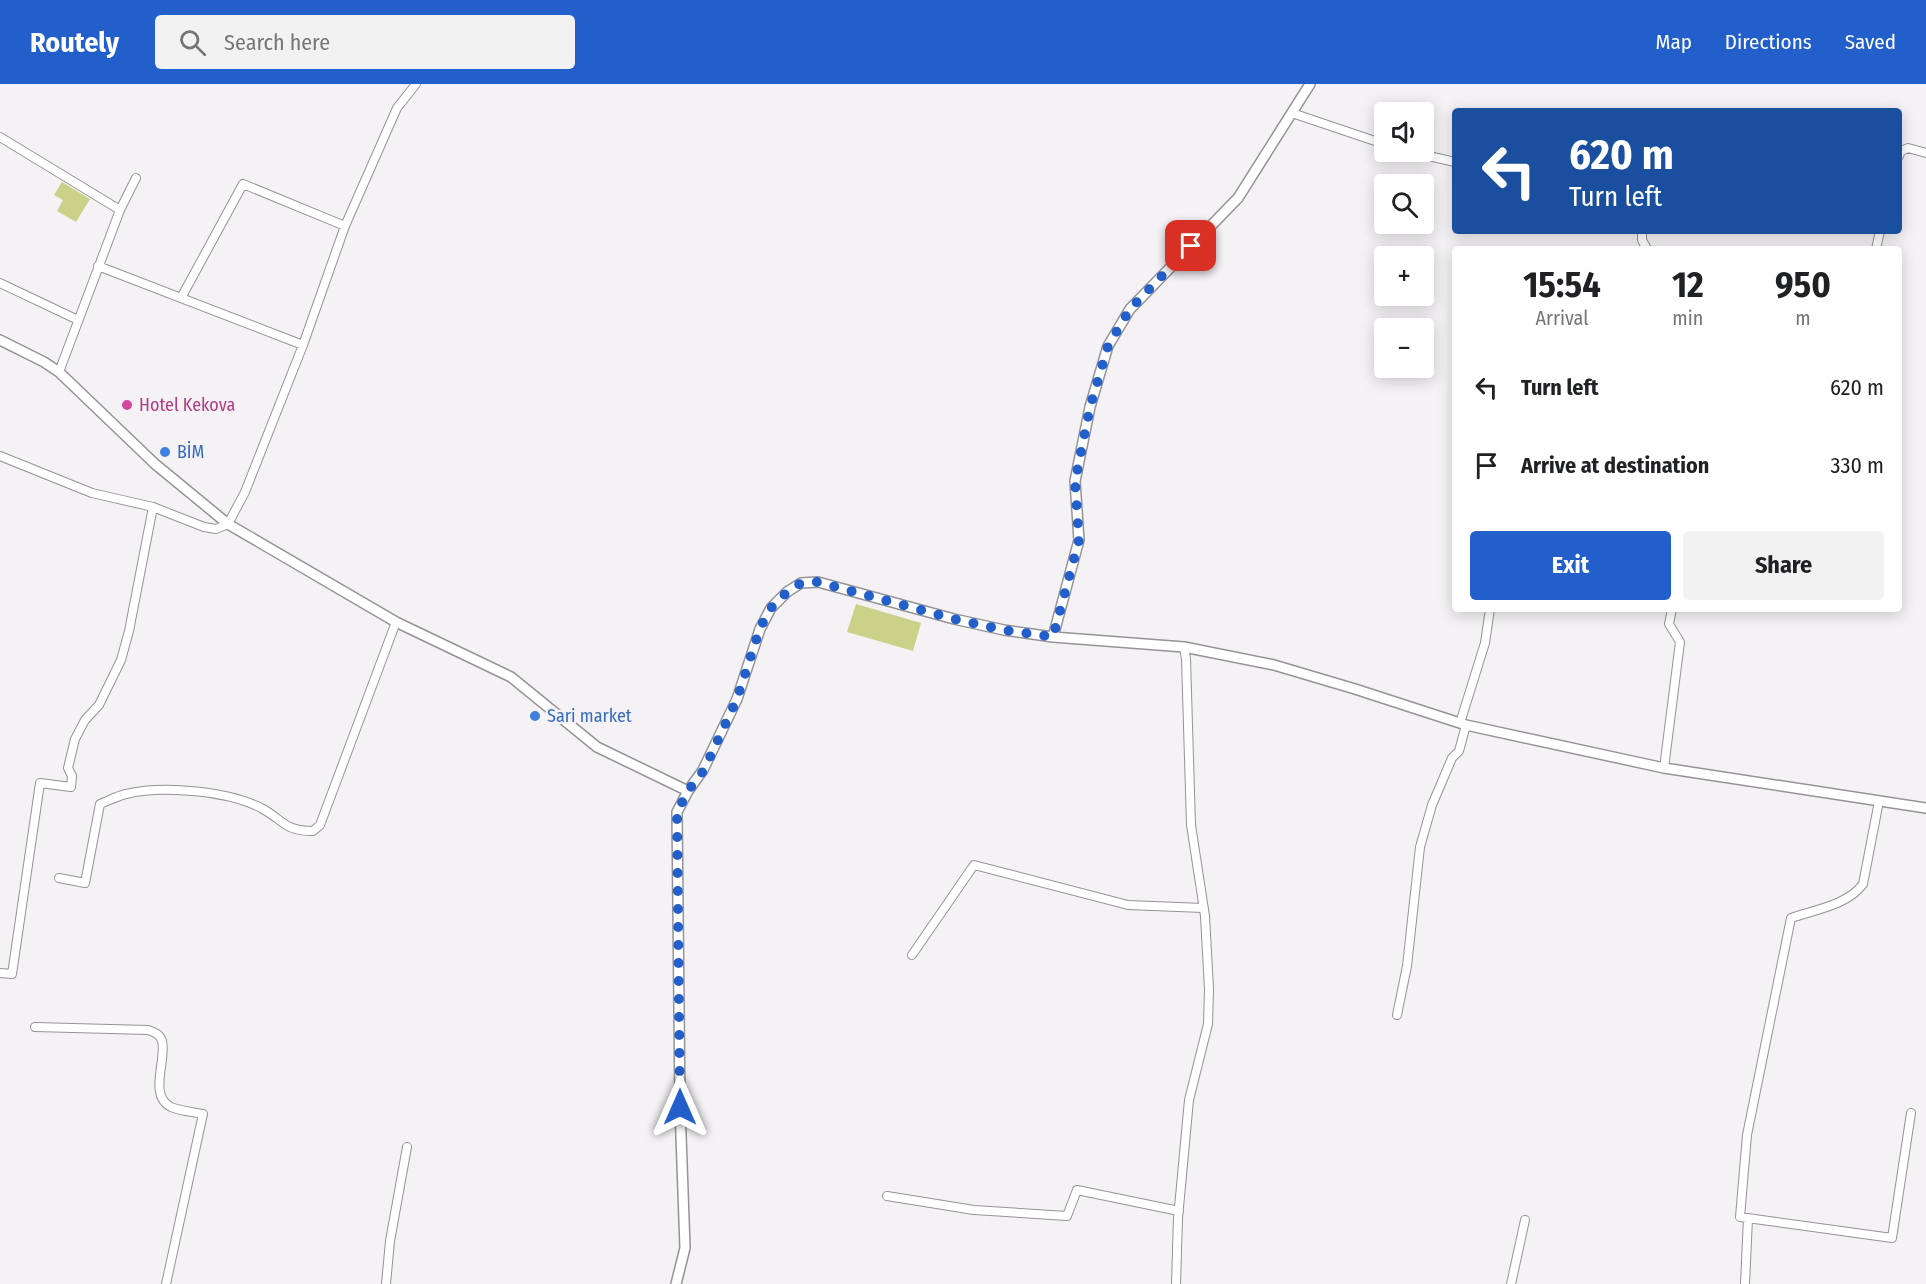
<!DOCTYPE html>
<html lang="en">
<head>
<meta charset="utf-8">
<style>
  body { margin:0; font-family:"Fira Sans Condensed",sans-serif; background:#f2f2f2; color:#202124; height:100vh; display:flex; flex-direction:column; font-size:22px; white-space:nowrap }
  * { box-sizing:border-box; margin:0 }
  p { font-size:20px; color:#757577 }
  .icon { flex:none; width:33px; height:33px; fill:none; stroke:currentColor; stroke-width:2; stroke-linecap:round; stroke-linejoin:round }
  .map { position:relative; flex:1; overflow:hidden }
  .side { position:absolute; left:1452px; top:162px; width:450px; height:366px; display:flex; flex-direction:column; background:#fff; border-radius:6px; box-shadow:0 3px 15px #0003 }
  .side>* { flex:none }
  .guide { position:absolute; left:1452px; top:24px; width:450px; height:126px; border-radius:6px; box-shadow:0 3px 15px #0003; background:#1a4fa0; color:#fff; overflow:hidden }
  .fabs { position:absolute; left:1374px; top:18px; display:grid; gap:12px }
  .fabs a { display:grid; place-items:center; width:60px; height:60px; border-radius:6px; background:#fff; box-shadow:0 3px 15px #0003; font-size:30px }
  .pin { position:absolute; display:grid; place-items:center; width:51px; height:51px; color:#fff; margin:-26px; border-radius:12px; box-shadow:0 3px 9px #0006 }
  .me { position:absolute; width:66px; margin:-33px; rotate:0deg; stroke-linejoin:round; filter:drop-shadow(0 0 4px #0008) }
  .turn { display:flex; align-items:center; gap:21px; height:126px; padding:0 18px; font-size:27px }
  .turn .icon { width:78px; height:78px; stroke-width:2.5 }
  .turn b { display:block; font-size:42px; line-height:51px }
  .eta { display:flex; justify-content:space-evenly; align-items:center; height:102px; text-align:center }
  .eta b { font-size:36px; font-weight:700; line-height:42px }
  .button { display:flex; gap:12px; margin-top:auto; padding:12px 18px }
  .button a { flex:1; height:69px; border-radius:6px; background:#225fcb; color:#fff; font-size:24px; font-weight:700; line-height:69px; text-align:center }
  .button a+a { background:#f2f2f2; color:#202124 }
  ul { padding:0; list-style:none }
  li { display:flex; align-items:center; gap:18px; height:78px; padding:0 18px }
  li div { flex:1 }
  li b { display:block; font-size:22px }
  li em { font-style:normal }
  header { display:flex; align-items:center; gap:36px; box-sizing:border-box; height:84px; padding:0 30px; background:#225fcb; color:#fff }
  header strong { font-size:28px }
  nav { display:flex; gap:33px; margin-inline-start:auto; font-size:21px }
  .search { width:420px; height:54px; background:#f2f2f2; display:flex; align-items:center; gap:15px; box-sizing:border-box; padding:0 21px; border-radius:6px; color:#757577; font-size:22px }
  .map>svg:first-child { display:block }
</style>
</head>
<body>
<header>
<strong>Routely</strong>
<div class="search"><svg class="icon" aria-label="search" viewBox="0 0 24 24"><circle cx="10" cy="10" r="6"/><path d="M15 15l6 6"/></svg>Search here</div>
<nav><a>Map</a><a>Directions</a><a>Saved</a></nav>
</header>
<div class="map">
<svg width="1926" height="1200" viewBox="0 0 1926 1200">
  <rect width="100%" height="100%" fill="#f5f2f6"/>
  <path fill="#c9d288" d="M62,98L90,115L76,138L57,127L63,116L54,111Z
    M856,520L921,539L913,567L847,548Z"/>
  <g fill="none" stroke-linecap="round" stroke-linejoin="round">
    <defs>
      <path id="minor" d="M1292,29L1384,60
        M0,53L120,126L59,288
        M1411,68L1455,78
        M1899,72L1901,67L1908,64L1926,69
        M120,126L136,94
        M1642,147V156L1647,165
        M1876,165L1880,147
        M98,182L303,261
        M0,199L78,236
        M181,214L243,100L345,142
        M0,372L92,409L153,423L204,443L216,445L228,440L245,408L303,261L345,142L397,24L416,0
        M1460,639L1485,559L1490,525
        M1664,684L1680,558L1669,540L1672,525
        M1879,717L1863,800C1848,821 1814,826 1791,834L1747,1051L1740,1133L1892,1154L1911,1029
        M59,794L85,799L100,720C108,717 117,712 126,710C163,701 230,707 263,725C284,737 285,747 313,747L320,741L396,538
        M912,871L974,781L1128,821L1203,824
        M0,889L12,890L40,699L71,703L72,692L68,684L75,655L85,636L99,621L121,576L129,547L153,423
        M1397,931L1407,882L1420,763L1432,721L1452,674L1459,667L1466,641
        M35,943L148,946C154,948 160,950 162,957C167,975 148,1012 171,1023C180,1027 193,1028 203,1030L166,1200
        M887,1112L974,1126L1067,1132L1077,1106L1179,1127
        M386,1200L390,1157L407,1063
        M1176,1200L1178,1134L1189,1016L1208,940L1209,905L1205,832L1191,741L1186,575L1184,563
        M1511,1200L1525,1136
        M1745,1200L1748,1134"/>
      <path id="tertiary" d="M0,256L44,278L59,288L155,380L228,440L396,538L511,593L597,663L688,707
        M1053,553L1079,456L1075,397L1090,323L1108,262L1130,225L1238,114L1310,0
        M676,1200L685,1164L680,1023L677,728L688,707L703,686L737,615L760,545L771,524L787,508L801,499L818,498L954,535L1004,546L1053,553L1184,563L1274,581L1355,605L1466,641L1664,684L1926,724"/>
    </defs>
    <use href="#minor" stroke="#959396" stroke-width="10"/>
    <use href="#tertiary" stroke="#959396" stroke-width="12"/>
    <use href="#minor" stroke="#fff" stroke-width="8"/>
    <use href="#tertiary" stroke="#fff" stroke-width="9"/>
  </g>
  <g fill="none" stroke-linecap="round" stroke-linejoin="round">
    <path stroke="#225fcb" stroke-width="10" stroke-dasharray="0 18" d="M680,1023L677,728L688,707L704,686L737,615L760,544L771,524L787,508L801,499L818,498L954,535L1004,546L1053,553L1079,456L1075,398L1090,323L1108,262L1130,225L1191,162"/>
  </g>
  <circle fill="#d1479c" stroke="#f5f2f6" stroke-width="2" cx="127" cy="321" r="6"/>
  <g fill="#3f7fe0" stroke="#f5f2f6" stroke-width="2">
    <circle cx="165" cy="368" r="6"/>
    <circle cx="535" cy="632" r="6"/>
  </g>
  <g text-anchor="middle" stroke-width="4.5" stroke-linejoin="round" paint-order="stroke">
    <g font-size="18" fill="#b23c85" stroke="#f5f2f6" text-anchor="start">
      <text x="139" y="327">Hotel Kekova</text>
    </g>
    <g font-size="18" fill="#366cbe" stroke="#f5f2f6" text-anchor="start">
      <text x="177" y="374">BİM</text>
      <text x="547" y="638">Sari market</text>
    </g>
  </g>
</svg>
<div class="fabs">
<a><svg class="icon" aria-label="sound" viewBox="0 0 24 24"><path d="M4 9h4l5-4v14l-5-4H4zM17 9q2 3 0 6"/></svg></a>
<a><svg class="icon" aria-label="search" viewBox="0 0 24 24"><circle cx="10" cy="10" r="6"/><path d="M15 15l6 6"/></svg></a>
<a>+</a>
<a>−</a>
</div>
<div class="pin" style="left:1191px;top:162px;background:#d93025"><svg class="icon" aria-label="arrive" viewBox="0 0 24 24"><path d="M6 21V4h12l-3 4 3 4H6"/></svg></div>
<svg class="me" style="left:680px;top:1023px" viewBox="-20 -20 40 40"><path d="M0-17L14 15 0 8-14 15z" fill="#225fcb" stroke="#fff" stroke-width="4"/></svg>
<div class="guide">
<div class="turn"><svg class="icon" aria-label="left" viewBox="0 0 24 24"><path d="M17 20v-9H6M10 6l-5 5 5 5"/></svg><div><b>620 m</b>Turn left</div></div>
</div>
<section class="side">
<div class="eta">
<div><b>15:54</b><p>Arrival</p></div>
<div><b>12</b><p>min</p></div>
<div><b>950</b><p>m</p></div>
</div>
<ul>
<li><svg class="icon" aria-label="left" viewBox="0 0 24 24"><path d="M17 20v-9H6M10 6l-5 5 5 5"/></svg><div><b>Turn left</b></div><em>620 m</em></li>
<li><svg class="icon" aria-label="arrive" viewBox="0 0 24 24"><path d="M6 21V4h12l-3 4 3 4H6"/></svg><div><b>Arrive at destination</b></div><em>330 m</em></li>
</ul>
<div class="button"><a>Exit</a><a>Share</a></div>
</section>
</div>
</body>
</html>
